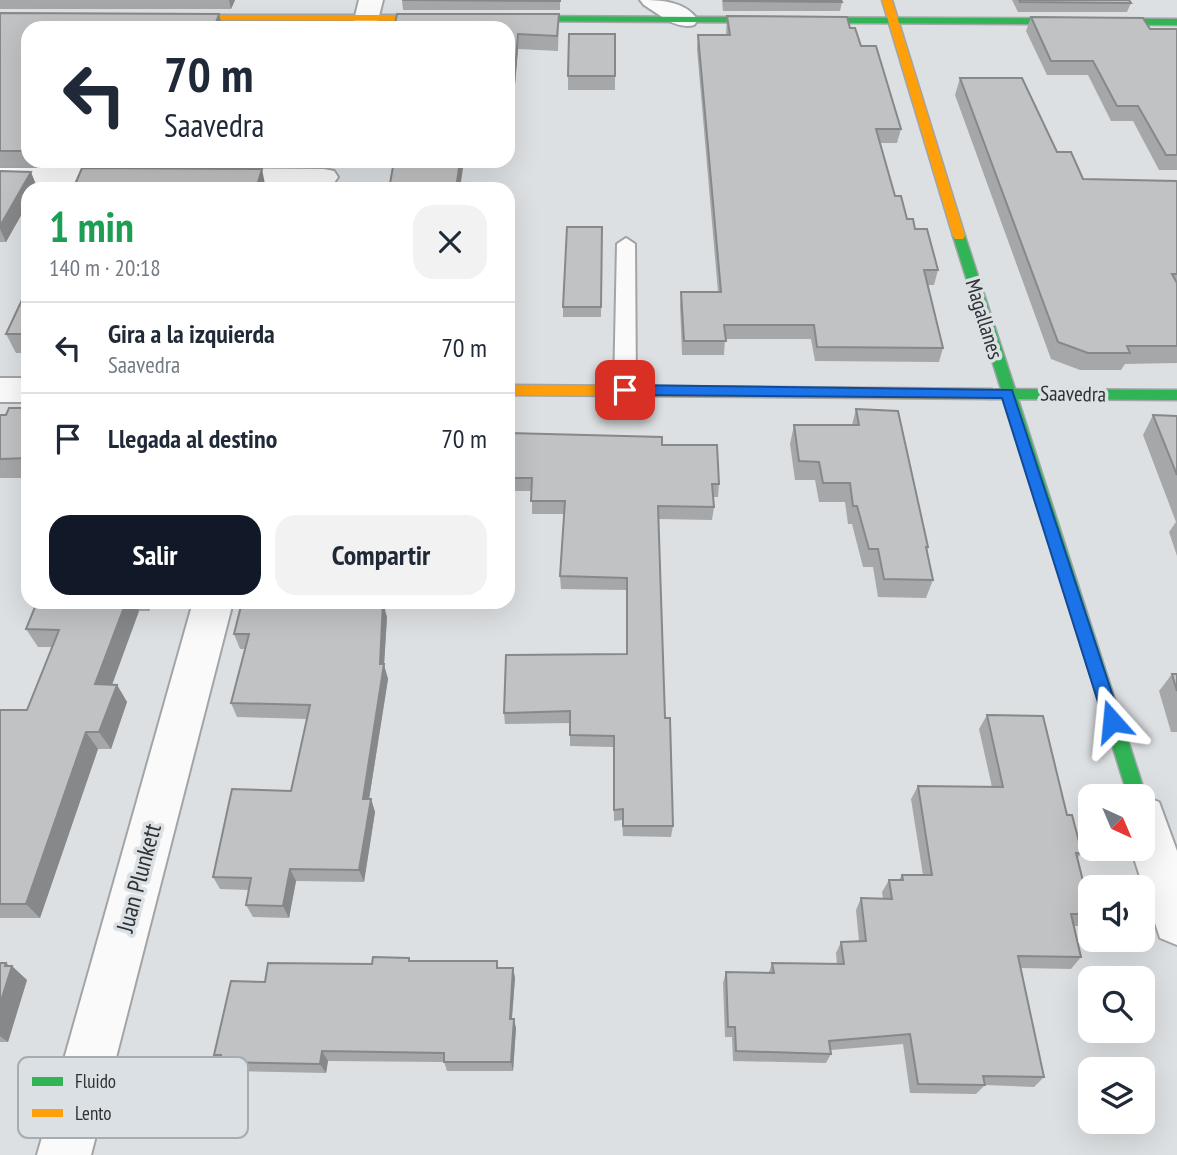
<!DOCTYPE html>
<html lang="es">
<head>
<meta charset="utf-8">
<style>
  body { margin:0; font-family:"PT Sans Narrow",sans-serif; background:#f2f2f3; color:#1f2937; height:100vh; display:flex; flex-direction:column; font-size:26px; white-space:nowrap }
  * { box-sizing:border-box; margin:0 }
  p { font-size:23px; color:#747a83 }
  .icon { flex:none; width:38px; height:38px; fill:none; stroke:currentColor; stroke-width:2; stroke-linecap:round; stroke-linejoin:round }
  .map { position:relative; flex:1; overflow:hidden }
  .sheet { position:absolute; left:21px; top:182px; width:494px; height:427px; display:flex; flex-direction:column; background:#fff; border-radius:21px; box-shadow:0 7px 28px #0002 }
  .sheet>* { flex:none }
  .top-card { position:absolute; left:21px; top:21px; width:494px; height:147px; border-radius:21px; box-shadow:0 7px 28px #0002; background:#fff; color:#1f2937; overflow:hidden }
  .needle { width:46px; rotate:136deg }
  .controls { position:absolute; left:1078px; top:784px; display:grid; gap:14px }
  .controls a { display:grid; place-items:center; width:77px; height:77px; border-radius:14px; background:#fff; box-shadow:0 7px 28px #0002; font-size:35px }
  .pin { position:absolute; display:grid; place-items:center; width:60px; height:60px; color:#fff; margin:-30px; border-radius:14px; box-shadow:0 4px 10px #0006 }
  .me { position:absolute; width:77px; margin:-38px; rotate:342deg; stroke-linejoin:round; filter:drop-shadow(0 0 5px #0008) }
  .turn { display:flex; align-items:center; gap:24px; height:147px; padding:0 28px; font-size:32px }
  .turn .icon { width:91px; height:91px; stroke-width:2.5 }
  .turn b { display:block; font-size:49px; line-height:60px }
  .round { display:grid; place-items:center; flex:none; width:74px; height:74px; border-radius:21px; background:#f2f2f3 }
  .summary { display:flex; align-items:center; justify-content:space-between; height:119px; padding:0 28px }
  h1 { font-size:42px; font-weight:700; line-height:52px; color:#1e9e55 }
  .button { display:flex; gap:14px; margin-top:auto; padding:14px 28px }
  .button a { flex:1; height:80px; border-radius:21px; background:#111827; color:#fff; font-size:28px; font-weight:700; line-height:80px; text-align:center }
  .button a+a { background:#f2f2f3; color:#1f2937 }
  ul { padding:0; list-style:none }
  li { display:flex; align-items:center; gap:21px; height:91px; padding:0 28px; border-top:2px solid #e0e1e3 }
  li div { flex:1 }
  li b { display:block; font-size:26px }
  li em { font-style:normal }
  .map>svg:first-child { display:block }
</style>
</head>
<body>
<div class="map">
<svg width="1177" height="1155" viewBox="0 0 1177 1155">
  <rect width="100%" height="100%" fill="#dde0e2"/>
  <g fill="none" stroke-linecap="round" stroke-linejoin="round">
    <defs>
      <path id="lane" d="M626,238L635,244L636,390L633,395L625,397L617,395L614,390L617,244Z"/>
      <path id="street" d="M359,0H383L376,28H352Z
        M640,0C661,0 685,1 698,20L694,25C676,30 659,14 644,5Z
        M0,168H131L141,170L145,176L141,182L131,184H0Z
        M212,168L324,169L334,171L338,177L334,183L324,185L212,184L202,182L198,176L202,170Z
        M0,378H28V402H0Z
        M193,602H233L91,1155H37Z
        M1141,796H1143L1159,802L1177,851V945L1160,938L1131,849H1143Z"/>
      <path id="fast" d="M506,16L1177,19V25L503,21V17Z
        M959,232L965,236L1015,389L1177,390V400L1018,399L1146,796L1143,802V796H1128L1004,399H992L985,394L987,391L1001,389L953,236Z"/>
      <path id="slow" d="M882,0H892L965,236L963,239H955L953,236Z
        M167,15H449L454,18L449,21L164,20L162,18Z
        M508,385L992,389L999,394L992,399L508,395Z"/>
    </defs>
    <use href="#lane" stroke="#a2a4a6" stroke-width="4"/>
    <use href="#street" stroke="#a2a4a6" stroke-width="4"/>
    <use href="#fast" stroke="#a2a4a6" stroke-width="3"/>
    <use href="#slow" stroke="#a2a4a6" stroke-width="3"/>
    <use href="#lane" fill="#fafafb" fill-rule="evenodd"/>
    <use href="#street" fill="#fafafb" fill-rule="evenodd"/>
    <use href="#fast" fill="#30b455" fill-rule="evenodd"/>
    <use href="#slow" fill="#ff9f0a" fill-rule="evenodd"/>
  </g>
  <path fill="#a5a7a9" d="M0,0H235L231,9H0Z
    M402,0H560V10H403Z
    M722,0H841L842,2L840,11H723Z
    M1012,0H1129L1131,3L1127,12H1018Z
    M0,13L28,28V161H51L49,166H0Z
    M559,14L558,51L518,49L509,157H508V28Z
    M727,16L850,28L861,46L901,129L897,143H880L895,196L907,219L915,229L938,270L934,285H928L943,348L939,362L815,361L811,339H725L724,355H682L680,306L681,292H718L697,49L698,35H726Z
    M1031,17L1150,29H1177V170H1159L1133,121H1111L1088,75H1047L1026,31Z
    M615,34V90H568V76Z
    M960,78L1057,152L1083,179L1177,181V363L1125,364L1121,370H1080L1051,359L955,95Z
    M90,161H276L274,166H99Z
    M0,171L37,187L6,242H0Z
    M602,227L601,317H563V307Z
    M28,287V353H16L6,334Z
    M28,408V478H0V415H6Z
    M856,409L928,547L927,551L933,580L926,598L878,597L873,567H863L852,524H848L845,502H819L815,480H795L790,444L794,425H852Z
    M1153,415L1177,416V556L1169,532L1176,522L1143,435Z
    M508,433L662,445L719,484L718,497H713L714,507L712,520L658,519L665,718L673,826L671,837L623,836L622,820L614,821L613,747L570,746V723L505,724L504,713L626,654V590L561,589L560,576L564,514H532V491H508Z
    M37,602H152L149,611H139L112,685H117L127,702L111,749H98L40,918H0V710H27L52,647H38L26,629Z
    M353,603L387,617L384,665L388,679L369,799H371L375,812L364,882L296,881L289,918L253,917L246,905L249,890L220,889L213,877L291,791L307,719L237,717L231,703L245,649H240L234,634Z
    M1172,674H1177V732H1171L1159,691Z
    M987,715L1067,815L1082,853L1077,858L1090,909V916L1081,926H1074L1081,957L1071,969L1020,968L1044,1077L1034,1087L985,1085L976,1094L910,1093L903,1044L831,1050V1054L826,1063L733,1061L732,1037H725L723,983L726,972H769L772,963L837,964L836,953L841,942L859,941L856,910L861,898L883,899L882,892L889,880H899L902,875H923L911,799L918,786L992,787L979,729Z
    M0,963L10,966L27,980L8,1042H0Z
    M372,964L513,968L515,978L512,1019L516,1028L513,1071H447L444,1062L328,1061L326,1073L228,1071L214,1055L265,982Z"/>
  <path fill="#868889" d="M229,0H235L231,9Z
    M219,14L223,28H214Z
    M518,34V49L509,157V141Z
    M460,161H464L460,189H456Z
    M262,169L266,189H256Z
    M31,172L37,187L36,189H28V203L6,242L0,229V226Z
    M126,602H134L139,611L106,701L95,684Z
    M145,602H152L149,611Z
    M383,602L387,617L384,665L388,679L367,812L363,799L380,664Z
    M117,685L127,702L111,749L99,732Z
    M86,732L98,749L40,918L26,904Z
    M371,799L375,812L364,882L359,870Z
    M290,869L296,881L289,918L283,906Z
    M6,963L12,968V966L27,980L8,1042L0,1036V1004Z
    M513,968L515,978L511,1028L510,1019Z
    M514,1019L516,1028L513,1071L511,1062Z
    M322,1051L328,1061L326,1073L320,1064Z"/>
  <path fill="#c0c2c4" stroke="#868889" stroke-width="2" d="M402,0H560V1Z
    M724,0H841L842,2L724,1Z
    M1019,0H1129L1131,3L1020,2Z
    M0,13L219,14L214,28H28V151H0Z
    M397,14H559L557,36L518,34L509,141H508V28H394Z
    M727,16L847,17L850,28H855L861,46H876L901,129H876L895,196H901L907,219H913L915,229H927L938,270H924L943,348L817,347L814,325H724L726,341H684L681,292H721L698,35H730Z
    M1031,17L1143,18L1150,29H1177V155H1166L1138,106H1117L1093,61H1051Z
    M282,26H318V28H281Z
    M569,34H615V76H568Z
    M960,78H1022L1057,152H1071L1083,179L1177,181V274H1172L1177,283V346H1127L1130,353H1088L1058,342Z
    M394,161H460L456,189H389Z
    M82,168L262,169L256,189H73Z
    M0,171L31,172L0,226Z
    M567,227H602L601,307H563Z
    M28,287V334H6Z
    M9,408H28V458L0,459V415H6Z
    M856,409L898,411L928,547H926L933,580L884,579L878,549H869L857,506H853L850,483H823L819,462L799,461L794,425H859Z
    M1153,415L1177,416V475Z
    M508,433L662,437V445H717L719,484H712L714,507L658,506L665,718H670L673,826H623V809L614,810V736L570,735V711L504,713L506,655L627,654V578L560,576L565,501H531L532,478H508Z
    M37,602H126L95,684L117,685L99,732H86L26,904H0V710H27L59,630L26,629Z
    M242,602H346L345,604L383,602L380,664H384L363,799H371L359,870L290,869L283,906L246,905L251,878L213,877L232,789L291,791L310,705L231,703L249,634H234Z
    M1172,674H1177V691Z
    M987,715L1043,716L1067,815H1072L1082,853H1076L1090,909V914H1071L1081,957L1018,956L1044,1077L983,1076L985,1085L918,1084L910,1034L829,1041L831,1054L736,1051L735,1027H728L726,972L774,973L772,963L844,964L841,942L866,941L861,898L892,899L889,880H903L902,875H932L918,786L1003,787Z
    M373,957L409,958V961H497V968H513L510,1019H514L511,1062H444V1053L322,1051L320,1064L220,1062L221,1055H214L231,981L265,982L268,963L372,964Z
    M0,963H6L5,966H12L0,1004Z"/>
  <path fill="#1a73e8" stroke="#114b97" stroke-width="2" d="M625,385L1012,390L1121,721L1118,726L1112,728L1106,726L1104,721L1002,398L625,395L619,390Z"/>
  <g text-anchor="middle" stroke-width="7" stroke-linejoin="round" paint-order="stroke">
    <g font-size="21" fill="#2f3133" stroke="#dbe0e4">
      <text transform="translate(984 319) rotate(73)" y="7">Magallanes</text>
      <text transform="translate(1073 394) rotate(1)" y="7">Saavedra</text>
    </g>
    <g font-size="24" fill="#2f3133" stroke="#dbe0e4">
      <text transform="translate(139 878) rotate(-75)" y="8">Juan Plunkett</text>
    </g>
  </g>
  <rect x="18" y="1057" width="230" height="81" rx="10" fill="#dbe0e4" stroke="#a7acaf" stroke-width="2"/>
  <rect x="32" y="1077" width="31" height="9" fill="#30b455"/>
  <rect x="32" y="1109" width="31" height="8" fill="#ff9f0a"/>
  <g font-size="19" fill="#2f3133">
    <text x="75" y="1088">Fluido</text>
    <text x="75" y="1120">Lento</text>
  </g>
</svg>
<div class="controls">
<a><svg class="needle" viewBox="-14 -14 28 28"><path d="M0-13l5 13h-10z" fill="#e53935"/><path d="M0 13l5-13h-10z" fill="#747a83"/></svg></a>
<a><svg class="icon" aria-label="sound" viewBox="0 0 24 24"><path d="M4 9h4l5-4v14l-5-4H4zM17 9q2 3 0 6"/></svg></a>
<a><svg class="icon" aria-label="search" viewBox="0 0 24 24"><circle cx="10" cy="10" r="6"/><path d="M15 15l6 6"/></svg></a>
<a><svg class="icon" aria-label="layers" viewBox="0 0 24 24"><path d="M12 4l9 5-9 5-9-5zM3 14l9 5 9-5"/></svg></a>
</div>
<div class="pin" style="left:625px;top:390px;background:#d93025"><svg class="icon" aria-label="arrive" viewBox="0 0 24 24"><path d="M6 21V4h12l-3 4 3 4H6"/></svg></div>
<svg class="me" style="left:1112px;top:721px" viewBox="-20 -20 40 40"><path d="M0-17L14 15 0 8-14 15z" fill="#1a73e8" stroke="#fff" stroke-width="4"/></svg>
<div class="top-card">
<div class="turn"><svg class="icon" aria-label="left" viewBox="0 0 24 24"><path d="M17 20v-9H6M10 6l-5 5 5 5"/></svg><div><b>70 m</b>Saavedra</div></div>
</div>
<section class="sheet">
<div class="summary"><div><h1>1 min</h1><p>140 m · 20:18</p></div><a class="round"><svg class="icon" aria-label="close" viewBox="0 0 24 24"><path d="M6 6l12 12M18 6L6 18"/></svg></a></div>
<ul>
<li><svg class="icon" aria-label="left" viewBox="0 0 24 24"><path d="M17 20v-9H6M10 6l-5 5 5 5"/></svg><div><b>Gira a la izquierda</b><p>Saavedra</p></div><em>70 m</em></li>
<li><svg class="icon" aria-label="arrive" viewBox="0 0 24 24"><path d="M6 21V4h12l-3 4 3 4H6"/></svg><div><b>Llegada al destino</b></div><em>70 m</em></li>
</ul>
<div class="button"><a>Salir</a><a>Compartir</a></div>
</section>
</div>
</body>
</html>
